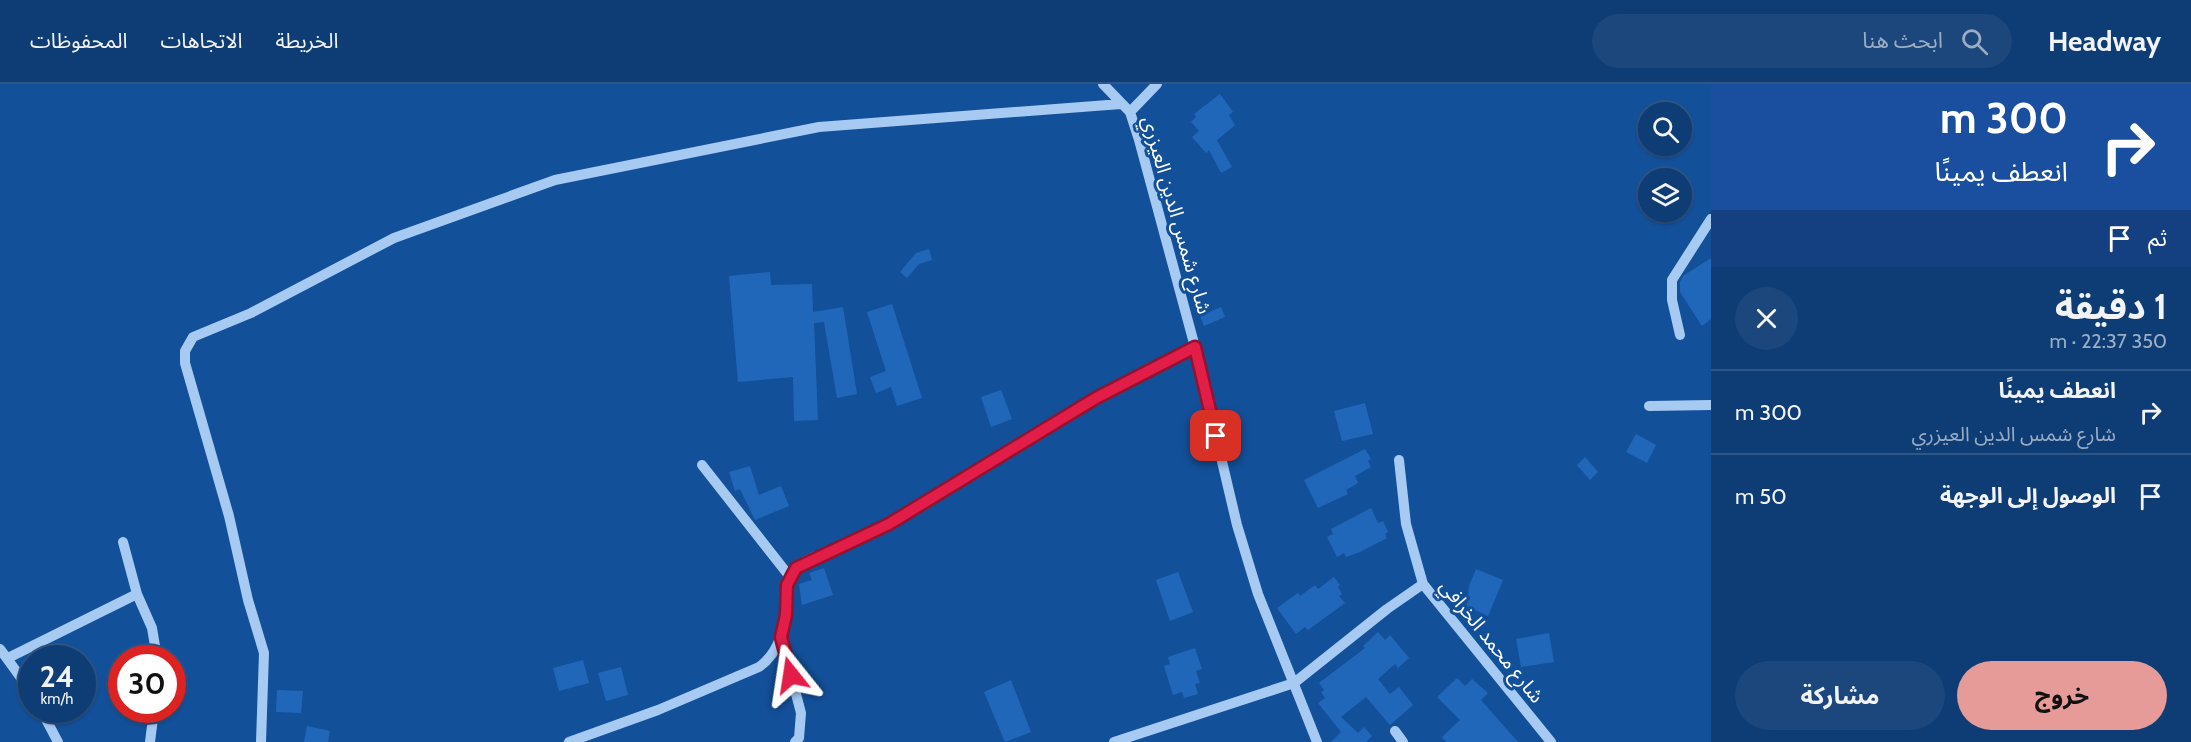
<!DOCTYPE html>
<html lang="ar">
<head>
<meta charset="utf-8">
<style>
  body { margin:0; font-family:Cabin,"Noto Sans Arabic",sans-serif; background:#1c477c; color:#f1f3f6; direction:rtl; height:100vh; display:flex; flex-direction:column; font-size:22px; white-space:nowrap }
  * { box-sizing:border-box; margin:0 }
  p { font-size:20px; color:#9badc5 }
  .icon { flex:none; width:33px; height:33px; fill:none; stroke:currentColor; stroke-width:2; stroke-linecap:round; stroke-linejoin:round }
  .map { position:relative; flex:1; overflow:hidden; direction:ltr }
  .side { display:flex; flex-direction:column; background:#0e3c74; width:480px }
  .side>* { flex:none }
  .hud { background:#1a4fa0; color:#fff; overflow:hidden }
  .controls { position:absolute; left:1638px; top:18px; display:grid; gap:12px }
  .controls a { display:grid; place-items:center; width:54px; height:54px; border-radius:50%; background:#0e3c74; box-shadow:0 2px 4px #0004,0 0 0 2px #2e5686; font-size:30px }
  .speed { position:absolute; left:18px; top:561px; display:flex; gap:12px; font-size:30px; font-weight:700; text-align:center }
  .speed>* { display:grid; place-content:center; width:78px; height:78px; border-radius:50%; background:#0e3c74; box-shadow:0 2px 4px #0004,0 0 0 2px #2e5686; line-height:1 }
  .speed small { font-size:15px; font-weight:400 }
  .speed .limit { border:9px solid #d22; background:#fff; color:#111 }
  .pin { position:absolute; display:grid; place-items:center; width:51px; height:51px; color:#fff; margin:-26px; border-radius:12px; box-shadow:0 3px 9px #0006 }
  .me { position:absolute; width:66px; margin:-33px; rotate:345deg; stroke-linejoin:round; filter:drop-shadow(0 0 4px #0008) }
  .turn { display:flex; align-items:center; gap:21px; height:126px; padding:0 24px; font-size:27px }
  .turn .icon { width:78px; height:78px; stroke-width:2.5 }
  .turn b { display:block; font-size:42px; line-height:51px }
  .then { display:flex; align-items:center; height:57px; padding:0 24px; background:#0003; gap:12px; font-size:22px }
  .round { display:grid; place-items:center; flex:none; width:63px; height:63px; border-radius:32px; background:#1c477c }
  .overview { display:flex; align-items:center; justify-content:space-between; height:102px; padding:0 24px }
  h1 { font-size:36px; font-weight:700; line-height:45px }
  .button { display:flex; gap:12px; margin-top:auto; padding:12px 24px }
  .button a { flex:1; height:69px; border-radius:36px; background:#e69b98; color:#111; font-size:24px; font-weight:700; line-height:69px; text-align:center }
  .button a+a { background:#1c477c; color:#f1f3f6 }
  ul { padding:0; list-style:none }
  li { display:flex; align-items:center; gap:18px; height:84px; padding:0 24px; border-top:2px solid #2e5686 }
  li div { flex:1 }
  li b { display:block; font-size:22px }
  li em { font-style:normal }
  header { display:flex; align-items:center; gap:36px; box-sizing:border-box; height:84px; padding:0 30px; background:#0e3c74; border-bottom:2px solid #2e5686 }
  header strong { font-size:28px }
  nav { display:flex; gap:33px; margin-inline-start:auto; font-size:21px }
  .search { width:420px; height:54px; background:#1c477c; display:flex; align-items:center; gap:15px; box-sizing:border-box; padding:0 21px; border-radius:33px; color:#9badc5; font-size:22px }
  main { display:flex; flex:1; min-height:0 }
  .map>svg:first-child { display:block }
</style>
</head>
<body>
<header>
<strong>Headway</strong>
<div class="search"><svg class="icon" aria-label="search" viewBox="0 0 24 24"><circle cx="10" cy="10" r="6"/><path d="M15 15l6 6"/></svg>ابحث هنا</div>
<nav><a>الخريطة</a><a>الاتجاهات</a><a>المحفوظات</a></nav>
</header>
<main>
<section class="side">
<div class="hud">
<div class="turn"><svg class="icon" aria-label="right" viewBox="0 0 24 24"><path d="M7 20v-9h11M14 6l5 5-5 5"/></svg><div><b>300 m</b>انعطف يمينًا</div></div>
<div class="then">ثم<svg class="icon" aria-label="arrive" viewBox="0 0 24 24"><path d="M6 21V4h12l-3 4 3 4H6"/></svg></div>
</div>
<div class="overview"><div><h1>1 دقيقة</h1><p>350 m · 22:37</p></div><a class="round"><svg class="icon" aria-label="close" viewBox="0 0 24 24"><path d="M6 6l12 12M18 6L6 18"/></svg></a></div>
<ul>
<li><svg class="icon" aria-label="right" viewBox="0 0 24 24"><path d="M7 20v-9h11M14 6l5 5-5 5"/></svg><div><b>انعطف يمينًا</b><p>شارع شمس الدين العيزري</p></div><em>300 m</em></li>
<li><svg class="icon" aria-label="arrive" viewBox="0 0 24 24"><path d="M6 21V4h12l-3 4 3 4H6"/></svg><div><b>الوصول إلى الوجهة</b></div><em>50 m</em></li>
</ul>
<div class="button"><a>خروج</a><a>مشاركة</a></div>
</section>
<div class="map">
<svg width="1711" height="658" viewBox="0 0 1711 658">
  <rect width="100%" height="100%" fill="#13509a"/>
  <path fill="#2167b9" d="M1220,10L1233,28L1229,31L1235,41L1217,56L1232,83L1221,89L1209,66L1206,69L1192,53L1199,47L1191,38L1196,33L1194,30Z
    M929,165L932,176L919,180L907,194L900,188L916,169Z
    M1711,174V235L1702,242L1680,208V198L1683,192Z
    M770,188L771,201L812,200L813,228L843,223L857,310L837,314L824,238L814,239L818,336L794,337L793,293L738,298L729,192Z
    M892,220L922,314L897,322L891,303L876,309L870,293L886,287L867,228Z
    M1221,223L1225,233L1204,242L1200,232Z
    M1001,306L1012,335L991,343L981,313Z
    M1365,319L1373,350L1342,357L1334,327Z
    M1636,350L1656,361L1647,379L1626,368Z
    M1365,365L1371,375L1368,377L1371,383L1355,392L1358,399L1346,406L1348,410L1318,424L1304,396Z
    M1585,373L1598,388L1590,396L1577,381Z
    M750,382L759,411L781,402L789,422L755,436L740,405L735,407L729,388Z
    M1371,424L1378,439L1383,437L1388,448L1385,450L1387,454L1360,468L1346,473L1344,469L1337,473L1327,453L1333,450L1331,445Z
    M824,484L833,511L802,521L799,500L812,496L809,489Z
    M1476,485L1503,496L1488,532L1466,522L1470,512L1468,511L1469,502Z
    M1178,488L1193,528L1170,537L1156,496Z
    M1334,493L1340,501L1338,503L1342,510L1339,512L1345,519L1308,546L1305,543L1296,550L1277,524L1298,509L1300,512L1315,501L1318,505Z
    M1378,548L1385,556L1390,551L1409,574L1398,584L1395,580L1378,595L1390,610L1399,603L1413,621L1390,641L1366,613L1341,633L1358,649L1364,643L1372,652L1366,658H1331L1341,648L1318,619L1325,614L1321,608L1324,606L1319,599L1365,564L1363,562Z
    M1549,549L1554,578L1521,583L1516,555Z
    M1195,564L1202,585L1196,587L1200,599L1195,600L1198,610L1184,614L1182,608L1173,611L1164,582L1170,580L1168,573Z
    M583,576L589,599L559,607L553,584Z
    M621,583L628,611L606,617L598,589Z
    M1457,594L1465,602L1472,595L1488,609L1481,616L1518,658H1446L1442,653L1460,636L1437,613Z
    M1011,596L1031,648L1005,658L984,608Z
    M277,606L303,607L301,629L276,628Z
    M307,642L330,647L328,658H304Z"/>
  <g fill="none" stroke-linecap="round" stroke-linejoin="round">
    <path stroke="#a7caf3" stroke-width="10" d="M1103,0L1130,28L1139,56L1195,263L1237,441L1258,510L1317,658
      M1130,28L1157,0
      M1680,251L1672,216V196L1711,135
      M1649,322L1711,321
      M1399,376L1406,440L1423,500
      M702,381L790,493
      M123,458L137,510L152,544L157,574
      M781,553L801,629L799,654L795,658
      M0,565L32,609
      M8,574L137,510
      M41,626L58,658
      M1395,647L1403,658
      M150,658L154,626
      M261,658L264,569L248,516L229,432L185,279V267L193,253L251,229L394,154L555,96L819,43L1121,20
      M569,658L658,626L759,583C800,553 773,502 798,482C812,471 828,469 844,463C859,457 874,448 888,440C991,382 1089,315 1195,263
      M1114,658L1294,599L1387,525L1423,500L1551,658"/>
  </g>
  <g fill="none" stroke-linecap="round" stroke-linejoin="round">
    <defs>
      <path id="route" d="M791,591L781,553L786,531L787,501L796,484L889,440L1096,314L1195,263L1216,352"/>
    </defs>
    <use href="#route" stroke="#92132f" stroke-width="15"/>
    <use href="#route" stroke="#e11d48" stroke-width="10"/>
  </g>
  <g text-anchor="middle" stroke-width="6" stroke-linejoin="round" paint-order="stroke">
    <g font-size="20" fill="#fff" stroke="#13509a">
      <text transform="translate(1177 131) rotate(74)" y="7">شارع شمس الدين العيزري</text>
      <text transform="translate(1492 557) rotate(51)" y="7">شارع محمد الخرافي</text>
    </g>
  </g>
</svg>
<div class="controls">
<a><svg class="icon" aria-label="search" viewBox="0 0 24 24"><circle cx="10" cy="10" r="6"/><path d="M15 15l6 6"/></svg></a>
<a><svg class="icon" aria-label="layers" viewBox="0 0 24 24"><path d="M12 4l9 5-9 5-9-5zM3 14l9 5 9-5"/></svg></a>
</div>
<div class="speed"><div>24<small>km/h</small></div><div class="limit">30</div></div>
<div class="pin" style="left:1216px;top:352px;background:#d93025"><svg class="icon" aria-label="arrive" viewBox="0 0 24 24"><path d="M6 21V4h12l-3 4 3 4H6"/></svg></div>
<svg class="me" style="left:791px;top:591px" viewBox="-20 -20 40 40"><path d="M0-17L14 15 0 8-14 15z" fill="#e11d48" stroke="#fff" stroke-width="4"/></svg>
</div>
</main>
</body>
</html>
